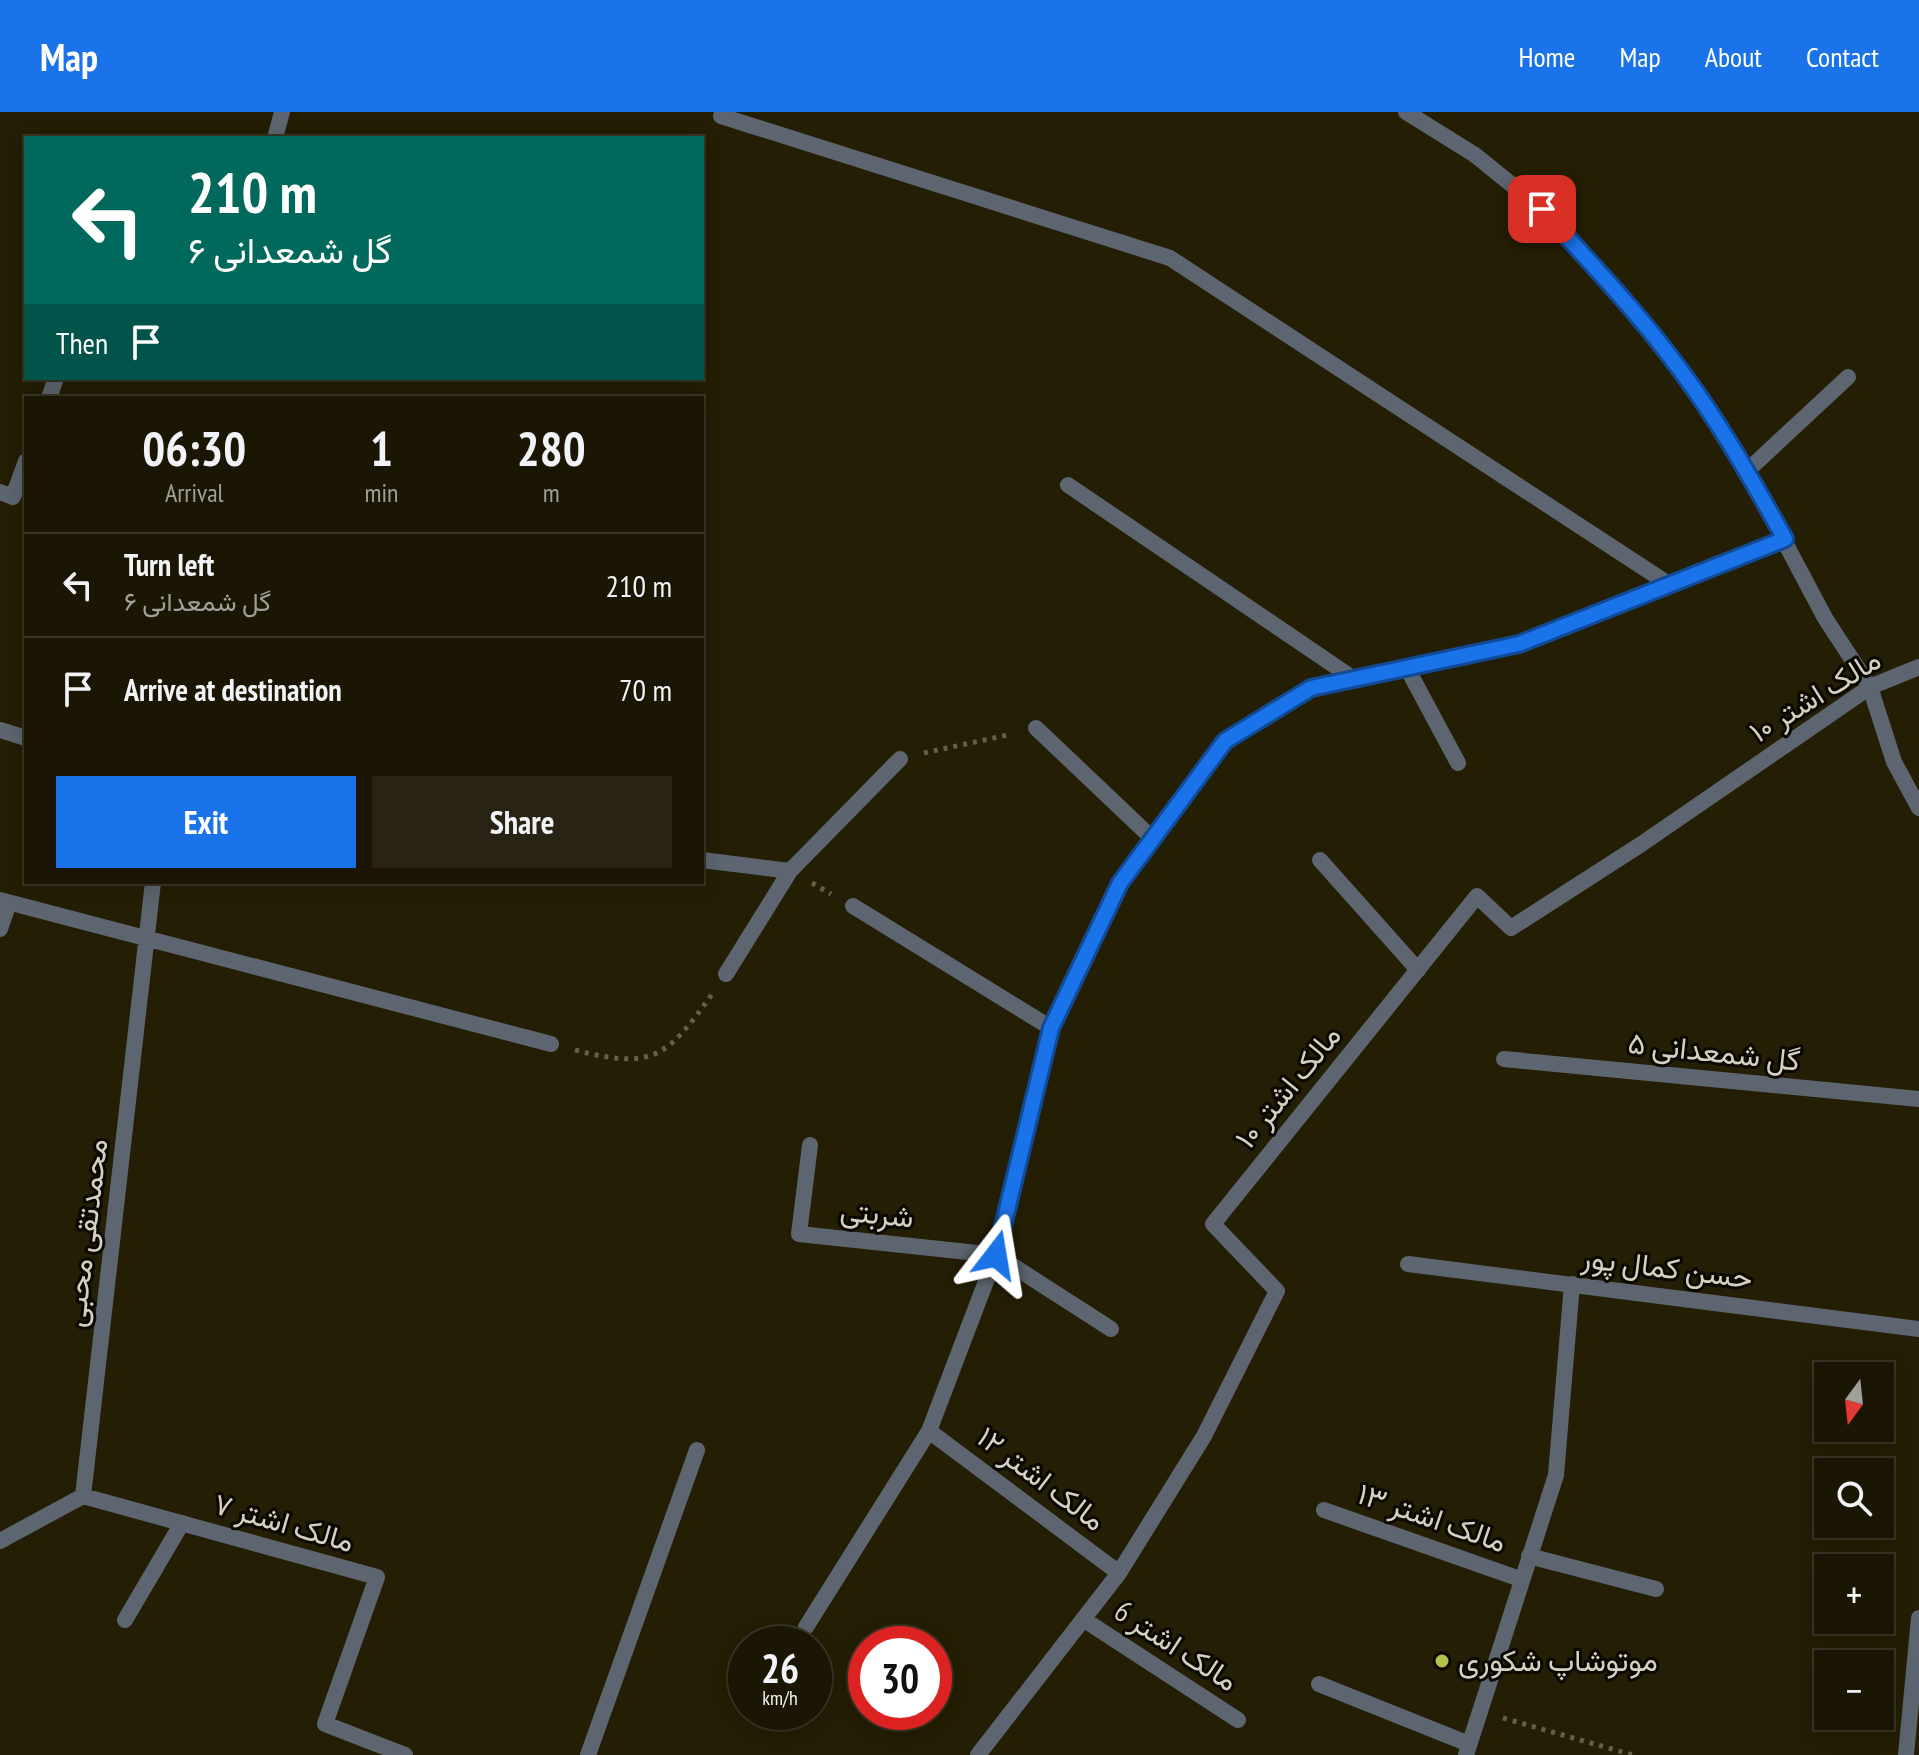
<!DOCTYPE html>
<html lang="en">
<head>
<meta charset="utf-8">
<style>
  body { margin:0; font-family:"PT Sans Narrow",Vazirmatn,sans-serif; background:#282312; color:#f1f3f6; height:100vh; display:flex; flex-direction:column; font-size:30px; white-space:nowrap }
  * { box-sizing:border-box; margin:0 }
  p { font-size:26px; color:#a09f9a }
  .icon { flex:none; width:44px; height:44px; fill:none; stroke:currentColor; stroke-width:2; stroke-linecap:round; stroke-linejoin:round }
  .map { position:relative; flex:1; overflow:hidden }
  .details { position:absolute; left:24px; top:284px; width:680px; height:488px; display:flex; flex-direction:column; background:#1b1603; border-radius:0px; box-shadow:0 4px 20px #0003,0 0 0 2px #393525 }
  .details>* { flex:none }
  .banner { position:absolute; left:24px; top:24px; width:680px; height:244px; border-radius:0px; box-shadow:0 4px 20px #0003,0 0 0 2px #393525; background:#00695c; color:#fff; overflow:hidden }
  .needle { width:52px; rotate:195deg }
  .controls { position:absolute; left:1814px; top:1250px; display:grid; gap:16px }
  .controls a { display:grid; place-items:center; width:80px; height:80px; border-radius:0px; background:#1b1603; box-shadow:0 4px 20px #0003,0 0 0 2px #393525; font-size:40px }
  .speed { position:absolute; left:728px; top:1514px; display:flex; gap:16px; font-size:40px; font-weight:700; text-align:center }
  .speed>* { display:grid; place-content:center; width:104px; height:104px; border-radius:50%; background:#1b1603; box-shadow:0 4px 20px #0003,0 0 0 2px #393525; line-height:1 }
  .speed small { font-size:20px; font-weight:400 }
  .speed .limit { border:12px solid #d22; background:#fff; color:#111 }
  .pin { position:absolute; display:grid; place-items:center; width:68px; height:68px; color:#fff; margin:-34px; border-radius:16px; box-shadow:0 4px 12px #0006 }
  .me { position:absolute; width:88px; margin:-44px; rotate:14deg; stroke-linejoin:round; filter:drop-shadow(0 0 6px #0008) }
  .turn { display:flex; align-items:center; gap:28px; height:168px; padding:0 32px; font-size:36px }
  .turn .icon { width:104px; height:104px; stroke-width:2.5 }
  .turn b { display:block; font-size:56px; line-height:68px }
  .then { display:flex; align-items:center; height:76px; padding:0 32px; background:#0003; gap:16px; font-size:30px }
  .eta { display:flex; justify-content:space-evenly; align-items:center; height:136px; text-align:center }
  .eta b { font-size:48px; font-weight:700; line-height:56px }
  .primary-button { display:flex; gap:16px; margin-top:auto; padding:16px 32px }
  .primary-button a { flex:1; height:92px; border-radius:0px; background:#1a73e8; color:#fff; font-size:32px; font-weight:700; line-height:92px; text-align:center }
  .primary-button a+a { background:#282312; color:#f1f3f6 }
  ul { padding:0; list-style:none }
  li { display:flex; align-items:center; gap:24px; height:104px; padding:0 32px; border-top:2px solid #393525 }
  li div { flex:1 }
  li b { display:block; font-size:30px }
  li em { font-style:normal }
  header { display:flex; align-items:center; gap:48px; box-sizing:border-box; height:112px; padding:0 40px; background:#1a73e8; color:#fff }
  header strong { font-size:38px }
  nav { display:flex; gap:44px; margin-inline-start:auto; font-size:28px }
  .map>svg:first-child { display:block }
</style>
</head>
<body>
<header>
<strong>Map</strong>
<nav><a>Home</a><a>Map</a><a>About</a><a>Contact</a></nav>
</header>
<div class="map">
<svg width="1919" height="1643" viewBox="0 0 1919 1643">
  <rect width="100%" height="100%" fill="#241e04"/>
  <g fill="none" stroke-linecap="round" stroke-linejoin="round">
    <path stroke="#645f48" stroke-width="5" stroke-dasharray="4 6" stroke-linecap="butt" d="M924,641L1012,622
      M812,771L831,782
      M575,938C652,958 667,946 712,882
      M1503,1606L1633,1643"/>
    <path stroke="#5d6670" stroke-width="16" d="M1747,359L1848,265
      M1529,1444L1656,1477
      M125,1508L182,1411"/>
    <path stroke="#5d6670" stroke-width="16" d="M1406,0L1475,43L1542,97L1634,199L1679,255L1754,372L1825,506L1870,575L1894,650L1919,696
      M721,4L1170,146L1670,473
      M275,26L282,0
      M49,286L56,266
      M1068,373L1354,567
      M0,380L13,385L26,349
      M1407,556L1458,651
      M1036,616L1153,727
      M0,618L26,626
      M702,748L790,759
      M1320,748L1418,858
      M0,788L551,932
      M853,794L1051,916
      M0,817L9,791
      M726,862L790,759L900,647
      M1504,947L1919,987
      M810,1033L799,1122L996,1143L1111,1217
      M1408,1152L1919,1217
      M929,1319L1119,1461
      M83,1384L377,1465L325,1612L405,1643
      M1324,1398L1520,1467
      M0,1429L83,1384L153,770
      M1083,1507L1238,1608
      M806,1515L929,1319L996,1143L1051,916L1120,771L1225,629L1311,576L1519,532L1785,427
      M1319,1572L1469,1632
      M588,1643L697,1338
      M978,1643L1119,1461L1204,1324L1277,1179L1213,1112L1477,784L1511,816L1640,733L1870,575L1919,555
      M1466,1643L1556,1363L1572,1172
      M1906,1643L1919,1506"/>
  </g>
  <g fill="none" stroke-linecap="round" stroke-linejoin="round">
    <defs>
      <path id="route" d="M996,1143L1051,916L1120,771L1225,629L1311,576L1519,532L1785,427C1752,368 1719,309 1678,255C1637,199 1588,149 1542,97"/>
    </defs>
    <use href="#route" stroke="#114b97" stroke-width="20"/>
    <use href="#route" stroke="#1a73e8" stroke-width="14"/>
  </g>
  <circle fill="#b3c24b" stroke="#0b0802" stroke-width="3" cx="1442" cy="1549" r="8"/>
  <g text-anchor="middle" stroke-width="6" stroke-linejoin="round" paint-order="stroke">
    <g font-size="30" fill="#d5d1c2" stroke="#0b0802">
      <text transform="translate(1815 584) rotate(-32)" y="10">مالک اشتر ۱۰</text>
      <text transform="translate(1714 940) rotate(6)" y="10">گل شمعدانی ۵</text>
      <text transform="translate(1288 975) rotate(-51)" y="10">مالک اشتر ۱۰</text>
      <text transform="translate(877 1102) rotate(6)" y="10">شربتی</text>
      <text transform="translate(86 1121) rotate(-83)" y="10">محمدتقی محبی</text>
      <text transform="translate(1667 1156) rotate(7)" y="10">حسن کمال پور</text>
      <text transform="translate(1041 1367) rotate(37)" y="10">مالک اشتر ۱۲</text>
      <text transform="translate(1432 1406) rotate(19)" y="10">مالک اشتر ۱۳</text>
      <text transform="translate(284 1411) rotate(16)" y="10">مالک اشتر ۷</text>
      <text transform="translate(1176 1534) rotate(33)" y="10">مالک اشتر 6</text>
    </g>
    <g font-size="30" fill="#d5d1c2" stroke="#0b0802" text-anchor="start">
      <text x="1458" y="1559">موتوشاپ شکوری</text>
    </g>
  </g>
</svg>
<div class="controls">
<a><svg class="needle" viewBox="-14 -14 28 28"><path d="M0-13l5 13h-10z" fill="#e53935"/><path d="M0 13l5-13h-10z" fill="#a09f9a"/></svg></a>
<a><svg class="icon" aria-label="search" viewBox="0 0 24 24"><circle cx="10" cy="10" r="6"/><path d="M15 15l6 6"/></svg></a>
<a>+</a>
<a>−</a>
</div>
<div class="speed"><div>26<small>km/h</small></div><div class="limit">30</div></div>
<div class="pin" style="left:1542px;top:97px;background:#d93025"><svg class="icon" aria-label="arrive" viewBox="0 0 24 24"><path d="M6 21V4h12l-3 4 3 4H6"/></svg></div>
<svg class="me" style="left:996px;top:1143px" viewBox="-20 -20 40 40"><path d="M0-17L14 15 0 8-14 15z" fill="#1a73e8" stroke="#fff" stroke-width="4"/></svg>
<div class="banner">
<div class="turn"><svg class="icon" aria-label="left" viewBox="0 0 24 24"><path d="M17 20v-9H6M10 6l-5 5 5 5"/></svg><div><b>210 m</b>گل شمعدانی ۶</div></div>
<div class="then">Then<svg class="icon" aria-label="arrive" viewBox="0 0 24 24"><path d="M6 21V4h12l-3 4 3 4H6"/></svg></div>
</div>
<section class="details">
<div class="eta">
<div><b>06:30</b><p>Arrival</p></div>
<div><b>1</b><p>min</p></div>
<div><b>280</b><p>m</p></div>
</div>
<ul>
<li><svg class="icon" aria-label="left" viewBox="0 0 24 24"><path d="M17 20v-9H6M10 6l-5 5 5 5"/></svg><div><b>Turn left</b><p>گل شمعدانی ۶</p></div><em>210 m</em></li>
<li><svg class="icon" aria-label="arrive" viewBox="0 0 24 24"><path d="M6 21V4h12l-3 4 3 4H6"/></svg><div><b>Arrive at destination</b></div><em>70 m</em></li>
</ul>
<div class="primary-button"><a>Exit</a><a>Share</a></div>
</section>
</div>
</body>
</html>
